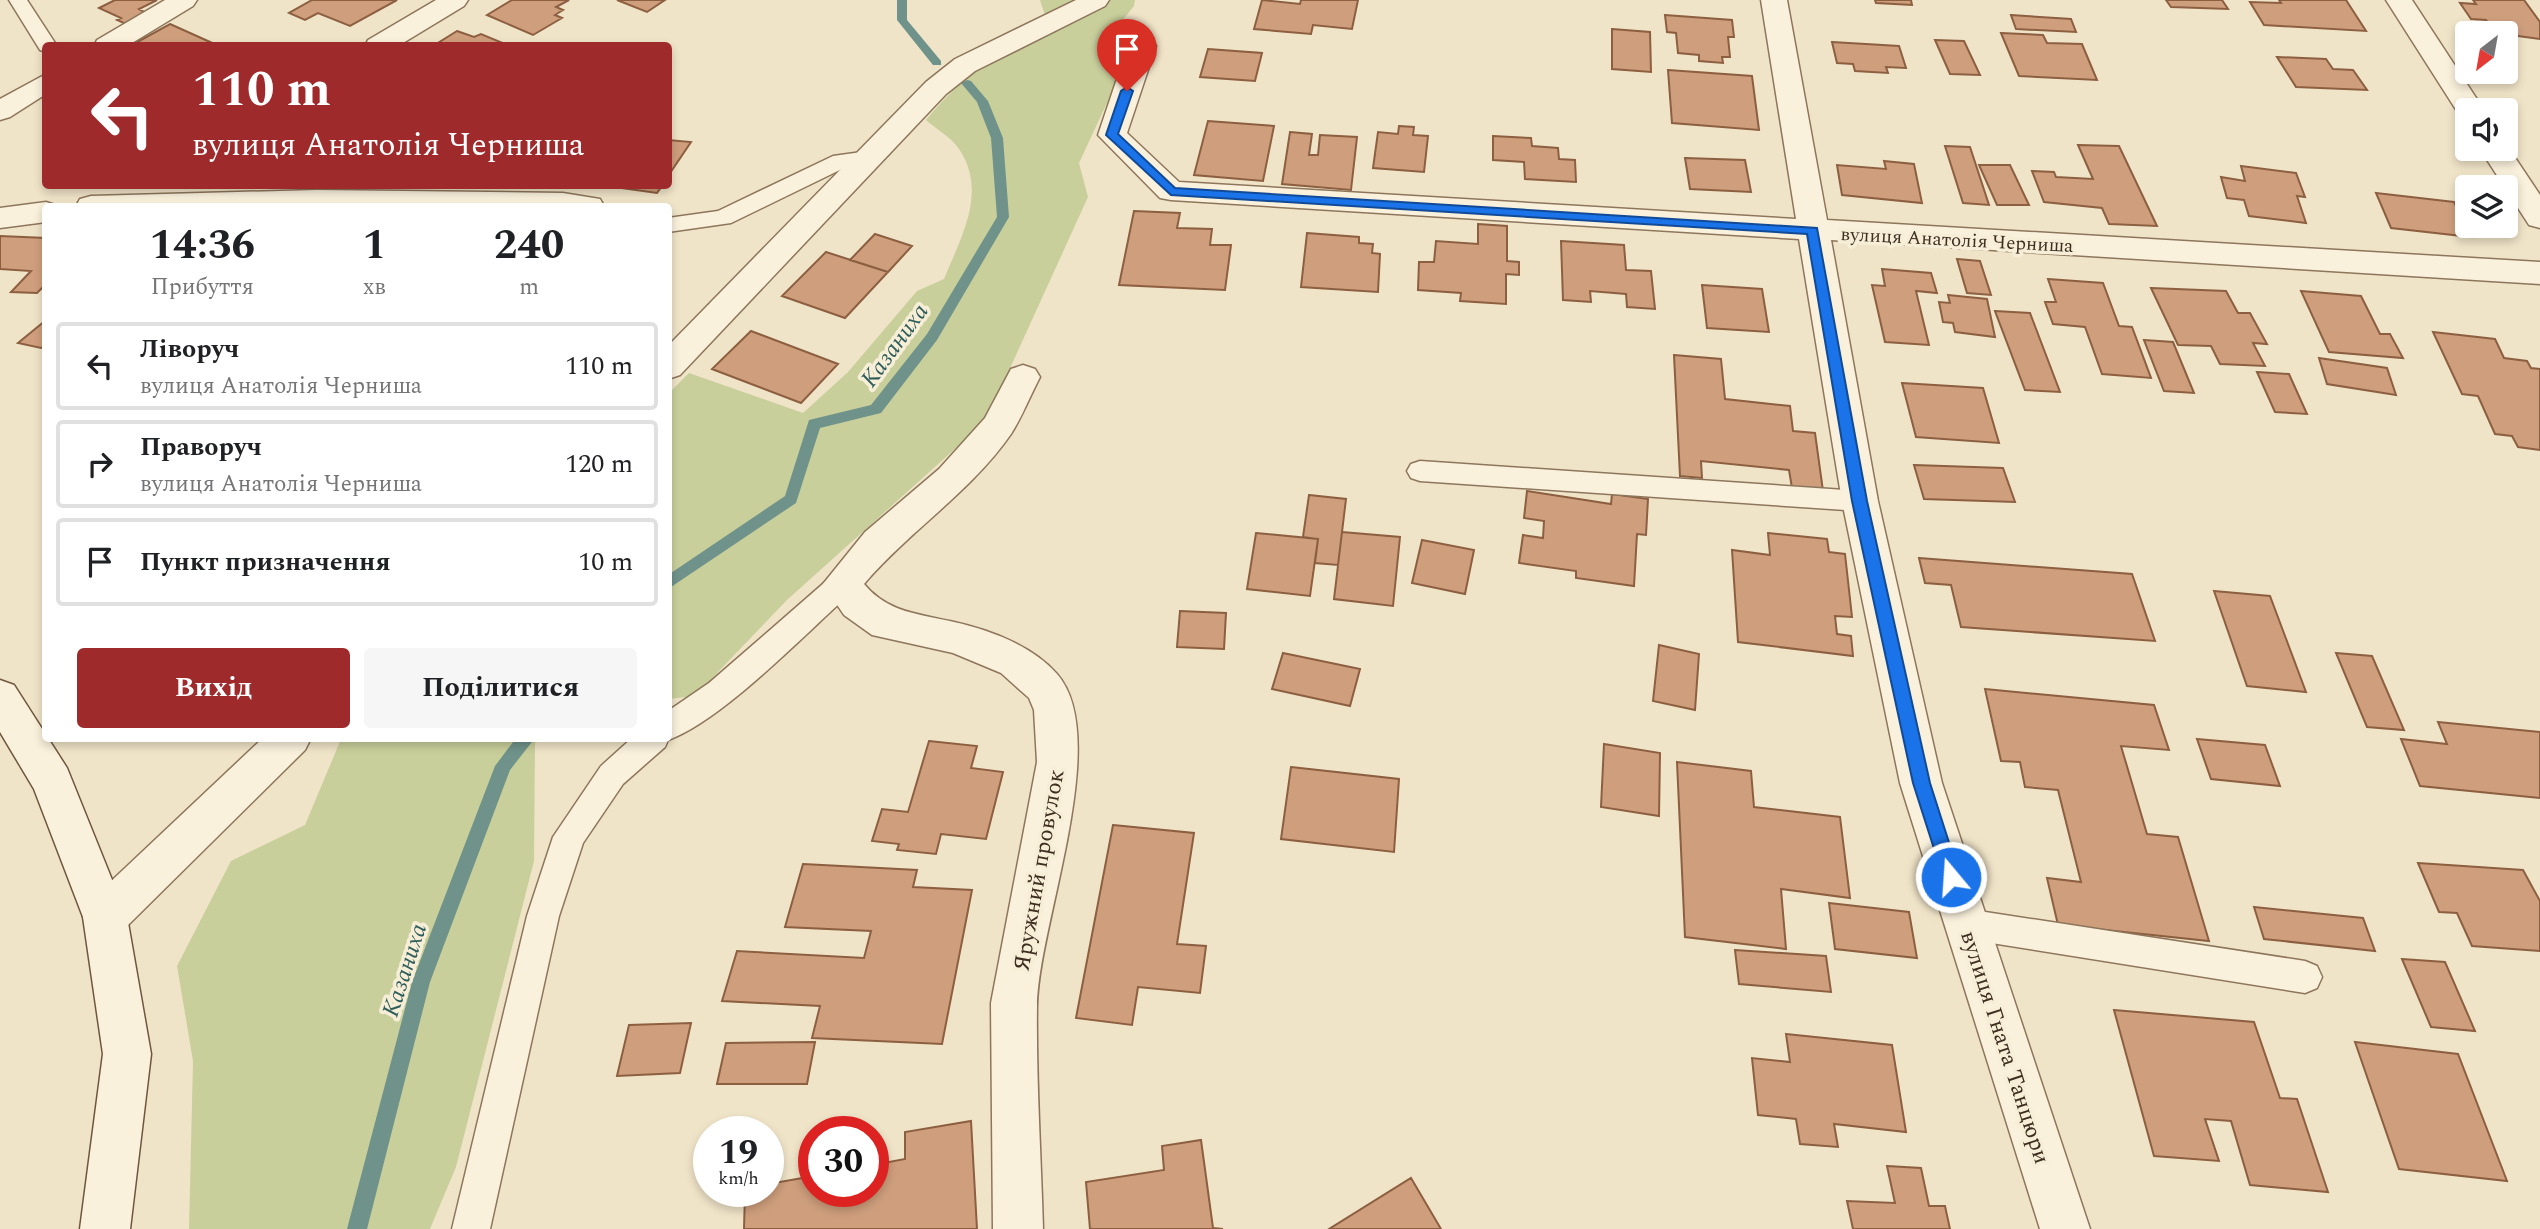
<!DOCTYPE html>
<html lang="uk">
<head>
<meta charset="utf-8">
<style>
  body { margin:0; font-family:Spectral,serif; background:#f6f6f6; color:#202124; height:100vh; display:flex; flex-direction:column; font-size:26px; white-space:nowrap }
  * { box-sizing:border-box; margin:0 }
  p { font-size:23px; color:#757577 }
  .icon { flex:none; width:38px; height:38px; fill:none; stroke:currentColor; stroke-width:2; stroke-linecap:round; stroke-linejoin:round }
  .map { position:relative; flex:1; overflow:hidden }
  .sheet { position:absolute; left:42px; top:203px; width:630px; height:539px; display:flex; flex-direction:column; background:#fff; border-radius:7px; box-shadow:0 4px 10px #0003 }
  .sheet>* { flex:none }
  .banner { position:absolute; left:42px; top:42px; width:630px; height:147px; border-radius:7px; box-shadow:0 4px 10px #0003; background:#9e2a2b; color:#fff; overflow:hidden }
  .needle { width:46px; rotate:211deg }
  .fabs { position:absolute; left:2455px; top:21px; display:grid; gap:14px }
  .fabs a { display:grid; place-items:center; width:63px; height:63px; border-radius:7px; background:#fff; box-shadow:0 4px 10px #0003; font-size:35px }
  .speed { position:absolute; left:693px; top:1116px; display:flex; gap:14px; font-size:35px; font-weight:700; text-align:center }
  .speed>* { display:grid; place-content:center; width:91px; height:91px; border-radius:50%; background:#fff; box-shadow:0 4px 10px #0003; line-height:1 }
  .speed small { font-size:18px; font-weight:400 }
  .speed .limit { border:10px solid #d22; background:#fff; color:#111 }
  .pin { position:absolute; display:grid; place-items:center; width:60px; height:60px; color:#fff; margin:-72px -30px; border-radius:50% 50% 50% 0; rotate:-45deg; box-shadow:0 0 7px #0007 }
  .pin .icon { rotate:45deg }
  .me { position:absolute; width:77px; margin:-38px; rotate:342deg; stroke-linejoin:round; filter:drop-shadow(0 0 5px #0008) }
  .turn { display:flex; align-items:center; gap:24px; height:147px; padding:0 35px; font-size:32px }
  .turn .icon { width:91px; height:91px; stroke-width:2.5 }
  .turn b { display:block; font-size:49px; line-height:60px }
  .eta { display:flex; justify-content:space-evenly; align-items:center; height:119px; text-align:center }
  .eta b { font-size:42px; font-weight:700; line-height:49px }
  .cta { display:flex; gap:14px; margin-top:auto; padding:14px 35px }
  .cta a { flex:1; height:80px; border-radius:7px; background:#9e2a2b; color:#fff; font-size:28px; font-weight:700; line-height:80px; text-align:center }
  .cta a+a { background:#f6f6f6; color:#202124 }
  ul { padding:0; list-style:none }
  li { display:flex; align-items:center; gap:21px; height:88px; margin:0 14px 10px; padding:0 21px; border:4px solid #e0e0e0; border-radius:7px }
  li div { flex:1 }
  li b { display:block; font-size:26px }
  li em { font-style:normal }
  .map>svg:first-child { display:block }
</style>
</head>
<body>
<div class="map">
<svg width="2540" height="1229" viewBox="0 0 2540 1229">
  <rect width="100%" height="100%" fill="#f0e4c8"/>
  <path fill="#c9cf9b" d="M1040,0H1135L1134,6L1113,32L1128,58L1079,163L1088,197L986,421L787,600L695,696L669,699V393L689,373L803,413L848,372L917,291L944,279C961,237 988,192 959,149C952,138 936,129 926,120C965,73 997,55 1048,24Z
    M341,739H541L535,743L534,861L456,1167L430,1229H189L193,1061L177,966L231,861L305,825Z"/>
  <g fill="none" stroke-linecap="round" stroke-linejoin="round">
    <path fill="#6f938a" fill-rule="evenodd" d="M897,0H907V20L941,61V65H933L897,20Z
      M967,80L971,81L988,101L1003,138L1009,217L937,340L881,413L820,428L796,503L668,589V575L785,496L809,420L871,405L927,334L997,217L991,138L977,102L961,83Z
      M516,738H535L510,770L430,982L367,1229H347L412,982L495,766Z"/>
  </g>
  <path fill="#cf9f7d" stroke="#8d5f41" stroke-width="2" d="M115,0H157L139,9L148,14L128,25L117,20L121,18L99,8Z
    M312,0H397L350,26L318,13L305,20L289,13Z
    M512,0H569L556,7L563,10L555,15L562,18L533,35L487,15Z
    M617,0H665L647,12Z
    M1262,0L1300,4L1301,0H1358L1352,29L1313,25L1311,34L1254,29Z
    M1875,0H1911L1912,5L1876,3Z
    M2166,0H2222L2228,9L2171,7Z
    M2279,0H2346L2366,31L2264,25L2250,2L2281,3Z
    M2473,0H2524L2540,22V39L2496,33L2486,20L2471,19L2460,3L2476,4Z
    M1665,15L1732,20L1734,37H1728L1730,57H1722L1723,63L1699,61V55L1678,53L1676,33L1667,32Z
    M2011,15L2071,19L2076,32L2016,29Z
    M170,24L219,46H130Z
    M1612,29L1650,32L1651,72L1612,69Z
    M457,31L474,37L481,34L510,46H433Z
    M2001,33L2043,35L2047,43L2082,44L2097,80L2019,76Z
    M1935,40L1964,41L1980,75L1950,74Z
    M1832,42L1899,46L1906,68L1886,67L1888,73L1855,71L1853,64L1837,63Z
    M1208,49L1262,53L1255,81L1200,77Z
    M2277,57L2326,59L2333,69L2353,70L2367,90L2296,87Z
    M1668,70L1752,76L1759,130L1672,123Z
    M1208,121L1274,126L1263,181L1194,175Z
    M1399,126L1414,127L1413,135L1428,136L1424,172L1373,168L1378,132L1398,134Z
    M1290,132L1312,134L1309,155H1318L1320,135L1357,137L1351,190L1282,184Z
    M1493,136L1531,138L1532,146L1558,148L1559,159L1575,160L1576,182L1525,179L1524,162L1493,160Z
    M668,140L691,142L668,176Z
    M2078,145L2119,146L2157,226L2109,224L2102,208L2044,202L2032,171L2054,172L2056,177L2093,179Z
    M1945,146L1970,147L1989,205L1963,203Z
    M1685,158L1745,160L1751,192L1690,189Z
    M1884,161L1914,164L1922,203L1842,195L1837,165L1886,169Z
    M1979,165H2010L2029,205H1997Z
    M2241,166L2296,173L2305,197L2297,196L2306,223L2249,216L2244,200L2227,198L2221,177L2245,181Z
    M607,186H662L657,193Z
    M2376,193L2454,202L2471,237L2391,228Z
    M1134,211L1180,213L1177,228L1212,229L1210,245H1231L1225,290L1119,285Z
    M1478,224L1507,226V261L1519,262V275L1506,274V304L1460,301L1461,293L1418,290L1419,262H1434L1436,241L1478,244Z
    M1307,233L1359,237V243L1373,244L1372,253L1380,254L1378,292L1301,287Z
    M875,234L912,246L888,272L850,260Z
    M0,236L46,238V284L37,293L11,292L31,271L0,269Z
    M1561,241L1624,245L1626,270L1651,271L1655,309L1627,307L1626,294L1590,291L1591,302L1563,300Z
    M826,252L888,272L845,318L782,296Z
    M1957,259L1980,261L1991,295L1967,293Z
    M1882,269L1931,273L1937,293L1916,291L1929,345L1885,342L1872,285L1885,286Z
    M2048,279L2103,283L2119,326L2132,327L2151,378L2102,374L2085,327L2053,324L2045,302H2056Z
    M1702,285L1762,289L1769,332L1707,328Z
    M2151,288L2226,291L2238,313H2250L2267,344L2253,343L2265,366L2220,364L2211,346L2178,345Z
    M2301,291L2361,296L2380,334H2390L2403,358L2329,352Z
    M1948,295L1987,299L1995,337L1955,332L1953,323L1943,322L1939,302L1950,303Z
    M1995,311L2030,313L2060,392L2025,390Z
    M46,320V345L41,348L18,343Z
    M751,331L838,364L801,403L712,369Z
    M2433,332L2495,339L2504,358L2527,361L2531,368L2540,369V450L2518,447L2512,436L2495,434L2478,396L2462,394Z
    M2144,340L2173,342L2194,393L2164,391Z
    M1674,355L1721,359L1725,399L1790,406L1793,431L1815,433L1823,491L1792,488L1789,470L1701,461L1702,478L1680,476Z
    M2319,358L2387,368L2396,395L2327,384Z
    M2257,372L2289,374L2307,414L2275,412Z
    M1902,383L1983,388L1999,443L1916,437Z
    M1914,465L2003,468L2015,502L1924,499Z
    M1527,491L1611,504L1612,494L1648,499L1646,535L1637,534L1634,586L1576,578V571L1519,563L1523,535L1543,538L1544,521L1524,518Z
    M1309,495L1346,499L1338,565L1315,563L1318,539L1303,537Z
    M1342,532L1400,537L1393,606L1334,599Z
    M1256,533L1318,539L1310,596L1247,589Z
    M1768,533L1827,539L1829,552L1845,554L1852,617L1835,616L1837,634L1851,636L1853,656L1738,642L1732,550L1770,555Z
    M1422,540L1474,550L1465,594L1412,583Z
    M1919,558L2132,574L2155,641L1961,627L1951,585L1925,583Z
    M2214,591L2270,596L2306,692L2247,686Z
    M1180,611L1226,613L1224,649L1177,647Z
    M1659,645L1699,654L1695,710L1653,701Z
    M1283,653L1360,669L1350,706L1272,689Z
    M2336,653L2372,656L2404,730L2367,727Z
    M1985,689L2154,705L2169,750L2121,746L2147,834L2178,837L2209,941L2058,925L2047,878L2081,882L2058,790L2025,787L2020,762L2001,761Z
    M2438,722L2540,732V798L2420,786L2401,739L2447,744Z
    M2197,739L2265,745L2280,786L2211,779Z
    M929,741L977,746L971,768L1003,772L986,839L941,834L936,854L897,850L899,844L872,841L882,809L908,812Z
    M1604,744L1660,753L1659,816L1601,807Z
    M1677,762L1751,771L1754,807L1840,817L1850,898L1781,889L1786,949L1685,937Z
    M1291,767L1399,779L1394,852L1281,839Z
    M1113,825L1194,833L1177,944L1206,946L1200,993L1138,987L1132,1025L1076,1018Z
    M2418,863L2523,870L2540,901V951L2472,946L2457,913L2439,912Z
    M803,864L917,870L913,887L972,890L942,1044L812,1038L820,1006L722,1001L737,951L864,958L871,931L785,927Z
    M1829,903L1909,912L1917,958L1835,949Z
    M2254,907L2363,918L2375,951L2264,939Z
    M1735,950L1826,956L1831,992L1739,984Z
    M2402,959L2445,962L2475,1031L2431,1027Z
    M2114,1010L2254,1022L2280,1098L2297,1099L2328,1192L2250,1185L2231,1121L2205,1119L2219,1161L2154,1156Z
    M691,1023L680,1073L617,1076L629,1025Z
    M1786,1034L1892,1045L1906,1132L1834,1124L1838,1147L1800,1144L1796,1119L1758,1115L1752,1058L1790,1062Z
    M815,1042L807,1084H717L726,1043Z
    M2355,1042L2458,1054L2507,1181L2399,1169Z
    M971,1121L977,1229H744L745,1192H768V1184L814,1176V1192H873V1165L905,1159V1132Z
    M1201,1140L1213,1228L1223,1229H1090L1086,1182L1164,1170L1162,1146Z
    M1887,1166L1921,1168L1929,1206H1945L1950,1229H1853L1847,1201L1895,1203Z
    M1411,1178L1441,1229H1329Z"/>
  <g fill="none" stroke-linecap="round" stroke-linejoin="round">
    <defs>
      <path id="lane" d="M9,0H27L57,46H46V52L40,50Z
        M869,151L877,153L880,158L877,163L846,167L731,223L668,232V218L718,211L833,156Z
        M1420,461L1860,491L1869,494L1873,501L1869,508L1860,511L1420,481L1411,478L1407,471L1411,464Z
        M842,573L852,576L856,584L852,592C807,632 722,721 668,740L665,747L623,784L583,843L559,916L490,1229H452L527,916L553,837L601,766L632,738H668V711L709,683L832,576Z
        M1966,909L2305,961L2317,966L2322,977L2317,988L2305,993L1966,939L1954,935L1950,924L1954,913Z"/>
      <path id="street" d="M165,0H197L193,6L127,46H94L97,40Z
        M436,0H468L464,6L398,46H365L368,40Z
        M1076,0H1109L1105,6L975,71L946,94L680,375L668,379V346L926,82L955,59Z
        M1761,0H1787L1827,220L2540,262V284L1831,240L1878,501L1942,783L2090,1229H2040L1900,783L1842,501L1799,239L1171,200L1160,198L1098,135L1128,46L1132,40H1152L1156,46L1127,133L1179,182L1796,219Z
        M2386,0H2412L2484,110H2468V118L2460,116Z
        M46,74V94L10,117L0,120V99Z
        M2506,144L2540,195V228L2529,225L2480,149H2506Z
        M317,190L563,193L600,199L604,206H76L80,199L91,196Z
        M46,202L58,206H46V222L0,228V208Z
        M1023,365L1035,369L1040,377C1030,396 1022,417 1011,434C971,492 909,531 864,584C888,613 920,614 954,622C990,630 1033,646 1057,674C1113,738 1038,925 1037,1006C1036,1080 1041,1155 1043,1229H993L991,1003L1037,762L1034,710L1029,698L1001,673L953,653L872,635L844,615L823,584L865,532L939,469L985,418L1011,369Z
        M263,738H311L305,750L121,932L105,938L89,932L83,917L89,902Z"/>
      <path id="secondary" d="M0,680L14,685L67,768L127,917L151,1054L130,1229H80L103,1054L83,917L34,789L0,732Z"/>
    </defs>
    <use href="#lane" stroke="#8d765c" stroke-width="3"/>
    <use href="#street" stroke="#8d765c" stroke-width="3"/>
    <use href="#secondary" stroke="#6f573f" stroke-width="3"/>
    <use href="#lane" fill="#faf1dc" fill-rule="evenodd"/>
    <use href="#street" fill="#faf1dc" fill-rule="evenodd"/>
    <use href="#secondary" fill="#faf1dc" fill-rule="evenodd"/>
  </g>
  <path fill="#1a73e8" stroke="#114b97" stroke-width="2" d="M1127,87L1133,91L1118,134L1175,188L1817,228L1867,501L1930,783L1960,877L1958,883H1945L1913,783L1852,501L1807,234L1171,195L1106,135L1121,91Z"/>
  <g text-anchor="middle" stroke-width="7" stroke-linejoin="round" paint-order="stroke">
    <g font-size="19" fill="#3d2e20" stroke="#f7eed8">
      <text transform="translate(1957 239) rotate(3)" y="7">вулиця Анатолія Черниша</text>
    </g>
    <g font-size="23" fill="#3d2e20" stroke="#f7eed8">
      <text transform="translate(1038 870) rotate(-80)" y="8">Яружний провулок</text>
      <text transform="translate(2006 1047) rotate(72)" y="8">вулиця Гната Танцюри</text>
    </g>
    <g font-size="24" font-style="italic" fill="#2f5d5a" stroke="#f7eed8">
      <text transform="translate(894 345) rotate(-54)" y="8">Казаниха</text>
      <text transform="translate(404 970) rotate(-72)" y="8">Казаниха</text>
    </g>
  </g>
</svg>
<div class="fabs">
<a><svg class="needle" viewBox="-14 -14 28 28"><path d="M0-13l5 13h-10z" fill="#e53935"/><path d="M0 13l5-13h-10z" fill="#757577"/></svg></a>
<a><svg class="icon" aria-label="sound" viewBox="0 0 24 24"><path d="M4 9h4l5-4v14l-5-4H4zM17 9q2 3 0 6"/></svg></a>
<a><svg class="icon" aria-label="layers" viewBox="0 0 24 24"><path d="M12 4l9 5-9 5-9-5zM3 14l9 5 9-5"/></svg></a>
</div>
<div class="speed"><div>19<small>km/h</small></div><div class="limit">30</div></div>
<div class="pin" style="left:1127px;top:91px;background:#d93025"><svg class="icon" aria-label="arrive" viewBox="0 0 24 24"><path d="M6 21V4h12l-3 4 3 4H6"/></svg></div>
<svg class="me" style="left:1951px;top:877px" viewBox="-20 -20 40 40"><circle r="17" fill="#1a73e8" stroke="#fff" stroke-width="3"/><path d="M0-11L8 9 0 5-8 9z" fill="#fff"/></svg>
<div class="banner">
<div class="turn"><svg class="icon" aria-label="left" viewBox="0 0 24 24"><path d="M17 20v-9H6M10 6l-5 5 5 5"/></svg><div><b>110 m</b>вулиця Анатолія Черниша</div></div>
</div>
<section class="sheet">
<div class="eta">
<div><b>14:36</b><p>Прибуття</p></div>
<div><b>1</b><p>хв</p></div>
<div><b>240</b><p>m</p></div>
</div>
<ul>
<li><svg class="icon" aria-label="left" viewBox="0 0 24 24"><path d="M17 20v-9H6M10 6l-5 5 5 5"/></svg><div><b>Ліворуч</b><p>вулиця Анатолія Черниша</p></div><em>110 m</em></li>
<li><svg class="icon" aria-label="right" viewBox="0 0 24 24"><path d="M7 20v-9h11M14 6l5 5-5 5"/></svg><div><b>Праворуч</b><p>вулиця Анатолія Черниша</p></div><em>120 m</em></li>
<li><svg class="icon" aria-label="arrive" viewBox="0 0 24 24"><path d="M6 21V4h12l-3 4 3 4H6"/></svg><div><b>Пункт призначення</b></div><em>10 m</em></li>
</ul>
<div class="cta"><a>Вихід</a><a>Поділитися</a></div>
</section>
</div>
</body>
</html>
